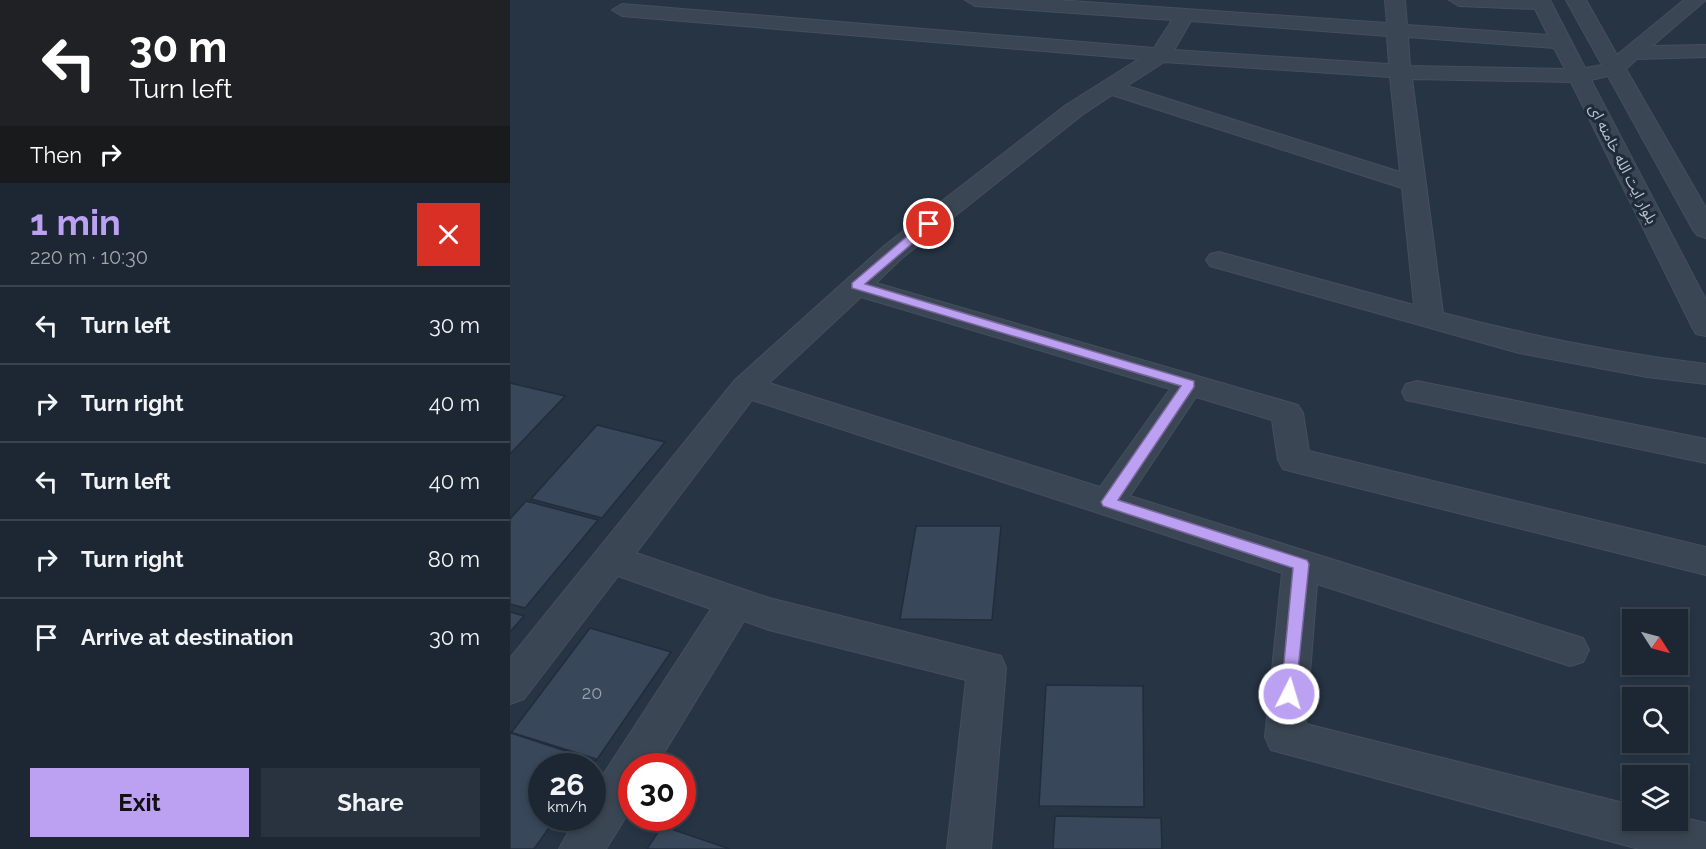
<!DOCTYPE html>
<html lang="en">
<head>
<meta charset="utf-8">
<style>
  body { margin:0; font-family:Raleway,"Noto Sans Arabic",sans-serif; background:#29333f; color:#f1f3f6; height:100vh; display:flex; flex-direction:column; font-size:22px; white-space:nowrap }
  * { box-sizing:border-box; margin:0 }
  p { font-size:20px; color:#a0a5ac }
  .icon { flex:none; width:33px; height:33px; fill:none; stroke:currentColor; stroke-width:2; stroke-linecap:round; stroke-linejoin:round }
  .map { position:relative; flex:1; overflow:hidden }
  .sheet { display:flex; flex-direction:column; background:#1c2733; width:510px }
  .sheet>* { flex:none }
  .banner { background:#202124; color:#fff; overflow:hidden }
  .needle { width:39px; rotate:126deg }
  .tools { position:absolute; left:1112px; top:609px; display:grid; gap:12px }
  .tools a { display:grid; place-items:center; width:66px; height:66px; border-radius:0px; background:#1c2733; box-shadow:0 3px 9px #0003,0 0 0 2px #3a444e; font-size:30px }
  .speed { position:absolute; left:18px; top:753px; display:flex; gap:12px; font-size:30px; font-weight:700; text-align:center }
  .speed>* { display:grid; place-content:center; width:78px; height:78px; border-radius:50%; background:#1c2733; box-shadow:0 3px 9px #0003,0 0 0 2px #3a444e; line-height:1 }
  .speed small { font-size:15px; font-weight:400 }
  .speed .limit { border:9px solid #d22; background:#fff; color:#111 }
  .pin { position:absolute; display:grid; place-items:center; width:51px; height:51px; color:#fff; margin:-26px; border:3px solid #fff; border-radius:50%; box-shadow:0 2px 6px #0007 }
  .me { position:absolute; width:66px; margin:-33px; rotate:5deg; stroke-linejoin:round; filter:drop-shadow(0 0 4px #0008) }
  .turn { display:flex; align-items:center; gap:21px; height:126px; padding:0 30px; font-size:27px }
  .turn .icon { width:78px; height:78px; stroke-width:2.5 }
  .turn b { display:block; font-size:42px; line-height:51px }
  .then { display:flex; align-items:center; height:57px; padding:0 30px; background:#0003; gap:12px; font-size:22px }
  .round { display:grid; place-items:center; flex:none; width:63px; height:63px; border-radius:0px; background:#29333f }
  .head { display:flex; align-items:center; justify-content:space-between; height:102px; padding:0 30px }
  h1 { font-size:36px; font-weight:700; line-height:45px; color:#bca0f2 }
  .action { display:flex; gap:12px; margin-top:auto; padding:12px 30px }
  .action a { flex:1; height:69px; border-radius:0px; background:#bca0f2; color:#111; font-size:24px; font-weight:700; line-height:69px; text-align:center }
  .action a+a { background:#29333f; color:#f1f3f6 }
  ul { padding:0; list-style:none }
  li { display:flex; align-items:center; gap:18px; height:78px; padding:0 30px; border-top:2px solid #3a444e }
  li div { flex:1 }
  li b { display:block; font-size:22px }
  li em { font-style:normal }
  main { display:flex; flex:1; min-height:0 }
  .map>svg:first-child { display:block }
</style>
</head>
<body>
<main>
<section class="sheet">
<div class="banner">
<div class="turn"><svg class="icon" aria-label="left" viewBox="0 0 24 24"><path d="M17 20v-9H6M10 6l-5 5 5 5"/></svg><div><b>30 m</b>Turn left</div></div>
<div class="then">Then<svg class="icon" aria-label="right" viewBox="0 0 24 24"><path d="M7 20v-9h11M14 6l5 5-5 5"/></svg></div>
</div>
<div class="head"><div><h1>1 min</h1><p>220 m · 10:30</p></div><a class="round" style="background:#d93025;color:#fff"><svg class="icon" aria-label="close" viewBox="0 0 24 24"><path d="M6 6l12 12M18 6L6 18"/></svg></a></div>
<ul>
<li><svg class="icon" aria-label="left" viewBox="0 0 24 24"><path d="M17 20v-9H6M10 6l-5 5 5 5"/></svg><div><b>Turn left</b></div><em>30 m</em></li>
<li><svg class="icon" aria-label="right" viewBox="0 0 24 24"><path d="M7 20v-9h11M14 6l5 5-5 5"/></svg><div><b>Turn right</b></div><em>40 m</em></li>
<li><svg class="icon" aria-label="left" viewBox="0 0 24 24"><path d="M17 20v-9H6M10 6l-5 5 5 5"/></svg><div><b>Turn left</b></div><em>40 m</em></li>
<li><svg class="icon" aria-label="right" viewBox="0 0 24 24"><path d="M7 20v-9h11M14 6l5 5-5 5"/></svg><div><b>Turn right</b></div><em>80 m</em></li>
<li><svg class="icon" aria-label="arrive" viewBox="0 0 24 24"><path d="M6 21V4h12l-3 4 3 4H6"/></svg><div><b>Arrive at destination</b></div><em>30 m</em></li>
</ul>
<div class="action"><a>Exit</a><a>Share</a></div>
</section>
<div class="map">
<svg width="1196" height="849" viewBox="0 0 1196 849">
  <rect width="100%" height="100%" fill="#263444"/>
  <path fill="#38485a" stroke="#212d3b" stroke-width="1.5" d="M0,383L55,396L0,454Z
    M87,425L155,442L92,518L21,499Z
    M16,501L88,520L15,608L0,604V519Z
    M406,526H491L482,620L390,619Z
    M0,612L14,616L0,632Z
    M80,628L161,652L86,761L1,733Z
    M536,685L633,686L634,807L529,806Z
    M0,732L86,759L81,766H32V818H46L24,849H0Z
    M545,816L651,818L652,849H543Z
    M152,826L220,849H137Z"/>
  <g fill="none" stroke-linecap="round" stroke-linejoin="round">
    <defs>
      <path id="minor" d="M455,0H547L877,23L875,0H895L897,25L1038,35L1025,9L949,6L939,0H1040L1075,68L1092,65L1056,0H1076L1107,55L1174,0H1196L1142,46L1196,45V57L1127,59L1116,69L1196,208V238L1187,235L1183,230L1098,76L1081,80L1196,300V336L1186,334L1182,327L1061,82L902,79L933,313C1020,336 1107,353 1196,364V384L1137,377L1009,353L700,266L696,260L700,254L709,252L904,305L892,188L602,95L572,115L392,258L366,283L788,405L793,413L799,451L1196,547V575L784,472L773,469L768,460L762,420L686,397L620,496L1073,638L1079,650L1073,662L1060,666L807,584L796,724L1122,805V820H1167V816L1196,823V849H1129L761,750L755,737L772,573L242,400L126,553L259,598L491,656L496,668L481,849H437L456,680L259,630L234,621L146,766H122V807L96,849H49L66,818H82V792L201,609L108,576L14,699L0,704V658L225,380L374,246L556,105L629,59L112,16L102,10L112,4L644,48L662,20L465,6ZM681,21L877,36L879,64L664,50ZM898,37L1044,48L1055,69L900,66ZM654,62L880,77L890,172L617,86ZM351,297L660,389L590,487L259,383Z
        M907,381L1196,439V463L896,400L892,392L896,384Z"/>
    </defs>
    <use href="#minor" stroke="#444f5d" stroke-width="2"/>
    <use href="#minor" fill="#3b4654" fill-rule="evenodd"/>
  </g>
  <path fill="#bca0f2" stroke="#7a689d" stroke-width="1.5" d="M415,221L425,224L355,284L684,381V387L608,500L797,560L799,564L785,699L779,701L773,699L771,694L783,568L593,506L591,502L671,386L342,288V283Z"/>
  <g text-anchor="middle" stroke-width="6" stroke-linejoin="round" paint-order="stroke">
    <g font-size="15" fill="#b8c1cd" stroke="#1f2b39">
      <text transform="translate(1113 164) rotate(63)" y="5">بلوار ایت الله خامنه ای</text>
    </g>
    <g font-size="18" fill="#96a1ae">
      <text x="82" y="699">20</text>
    </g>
  </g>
</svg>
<div class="tools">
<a><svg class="needle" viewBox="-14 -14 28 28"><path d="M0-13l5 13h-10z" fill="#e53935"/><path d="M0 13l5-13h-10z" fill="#a0a5ac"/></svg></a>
<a><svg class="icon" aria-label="search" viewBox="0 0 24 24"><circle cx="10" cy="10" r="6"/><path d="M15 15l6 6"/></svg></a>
<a><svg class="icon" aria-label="layers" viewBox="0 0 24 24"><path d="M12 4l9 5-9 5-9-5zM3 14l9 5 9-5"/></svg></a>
</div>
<div class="speed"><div>26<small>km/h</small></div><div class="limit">30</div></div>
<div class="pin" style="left:419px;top:224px;background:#d93025"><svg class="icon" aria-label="arrive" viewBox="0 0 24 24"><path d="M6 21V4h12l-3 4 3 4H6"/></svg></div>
<svg class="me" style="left:779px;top:694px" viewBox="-20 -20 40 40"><circle r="17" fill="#bca0f2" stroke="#fff" stroke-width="3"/><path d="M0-11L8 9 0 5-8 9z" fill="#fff"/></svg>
</div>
</main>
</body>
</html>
